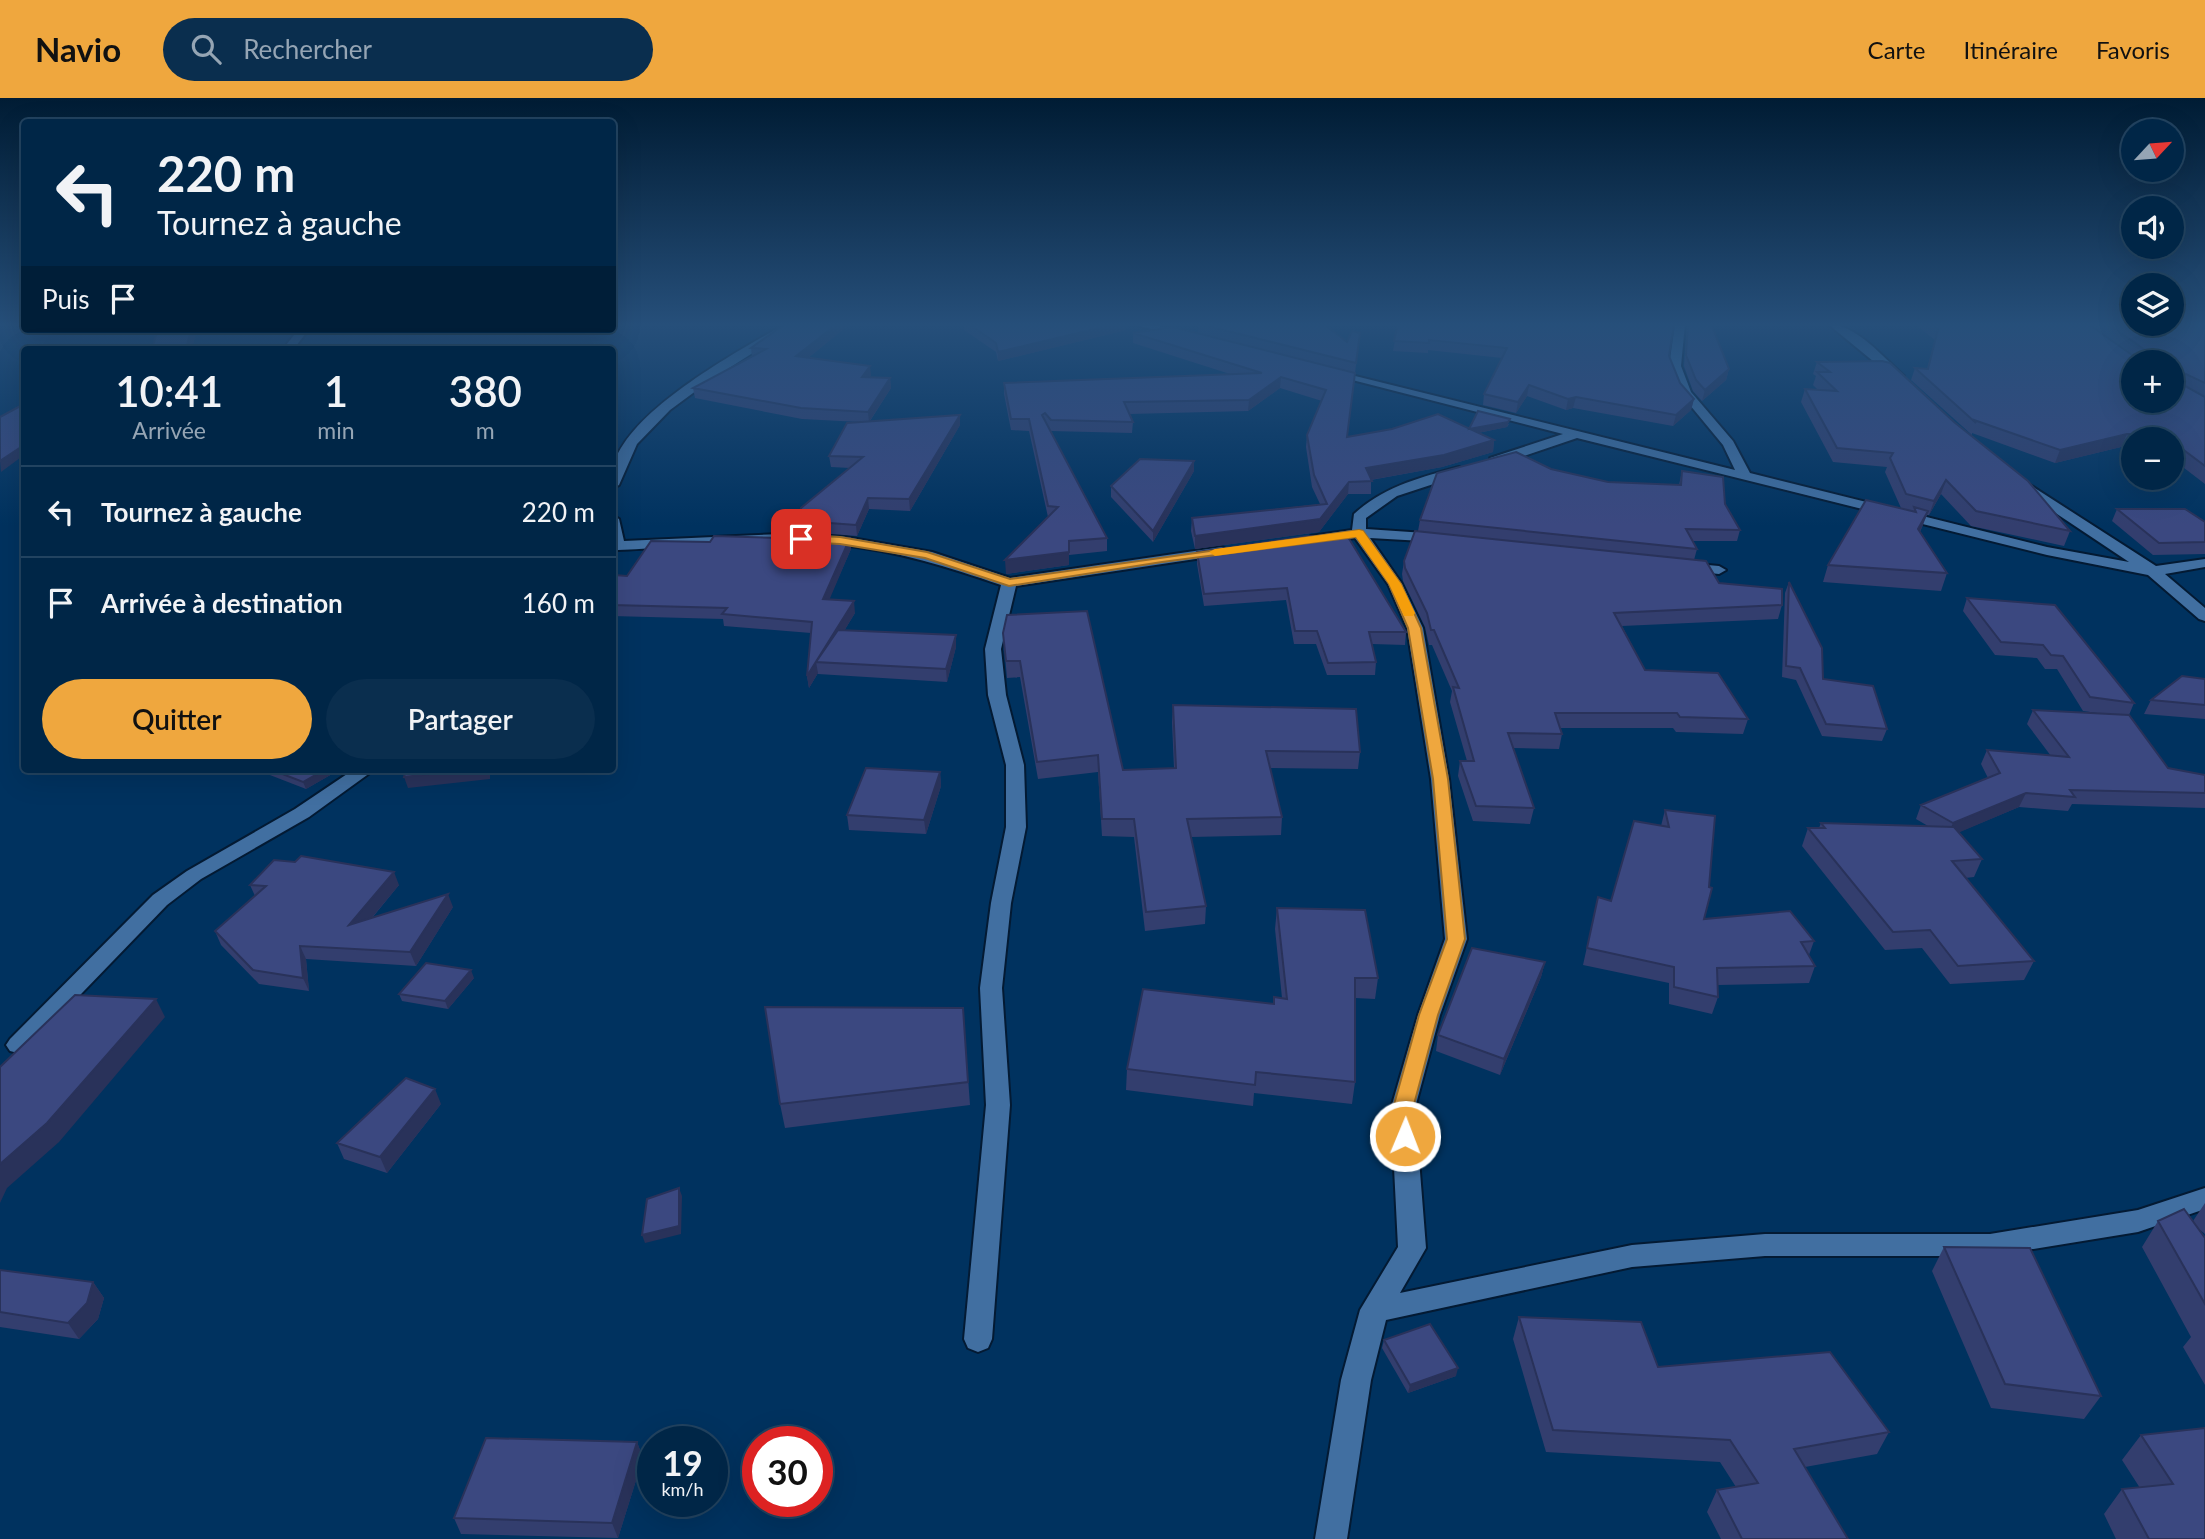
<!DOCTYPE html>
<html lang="fr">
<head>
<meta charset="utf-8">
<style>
  body { margin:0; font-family:Lato,sans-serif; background:#0a2e4e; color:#f1f3f6; height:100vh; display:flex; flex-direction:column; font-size:26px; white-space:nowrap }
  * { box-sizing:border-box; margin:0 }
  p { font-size:23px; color:#95a5b4 }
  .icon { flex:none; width:38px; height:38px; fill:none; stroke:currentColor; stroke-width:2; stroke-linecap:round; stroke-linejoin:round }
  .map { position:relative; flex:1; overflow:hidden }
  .drawer { position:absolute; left:21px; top:248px; width:595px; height:427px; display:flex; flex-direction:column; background:#002647; border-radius:7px; box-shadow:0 7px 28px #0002,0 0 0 2px #224360 }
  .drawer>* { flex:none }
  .banner { position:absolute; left:21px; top:21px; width:595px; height:214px; border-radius:7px; box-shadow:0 7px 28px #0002,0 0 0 2px #224360; background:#002647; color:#f1f3f6; overflow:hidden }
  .needle { width:46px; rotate:64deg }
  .controls { position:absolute; left:2121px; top:21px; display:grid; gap:14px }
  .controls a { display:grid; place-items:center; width:63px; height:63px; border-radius:50%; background:#002647; box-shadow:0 7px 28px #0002,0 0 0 2px #224360; font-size:35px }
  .speed { position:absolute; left:637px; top:1328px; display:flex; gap:14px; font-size:35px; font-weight:700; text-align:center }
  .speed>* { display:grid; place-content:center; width:91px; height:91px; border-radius:50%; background:#002647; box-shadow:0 7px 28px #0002,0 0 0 2px #224360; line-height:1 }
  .speed small { font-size:18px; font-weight:400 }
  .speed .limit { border:10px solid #d22; background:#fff; color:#111 }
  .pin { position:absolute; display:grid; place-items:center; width:60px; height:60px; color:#fff; margin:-30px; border-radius:14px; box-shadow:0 4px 10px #0006 }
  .me { position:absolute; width:77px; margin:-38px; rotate:1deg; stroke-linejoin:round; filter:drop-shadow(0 0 5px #0008) }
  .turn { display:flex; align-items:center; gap:24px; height:147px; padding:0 21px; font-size:32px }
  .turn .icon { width:91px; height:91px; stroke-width:2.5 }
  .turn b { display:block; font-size:49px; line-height:60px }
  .then { display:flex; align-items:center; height:66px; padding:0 21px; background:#0003; gap:14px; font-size:26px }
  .eta { display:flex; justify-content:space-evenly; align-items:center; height:119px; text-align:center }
  .eta b { font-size:42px; font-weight:600; line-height:49px }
  .button { display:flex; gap:14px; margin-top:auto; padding:14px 21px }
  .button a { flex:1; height:80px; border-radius:42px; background:#efa73e; color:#111; font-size:28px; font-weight:600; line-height:80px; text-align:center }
  .button a+a { background:#0a2e4e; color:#f1f3f6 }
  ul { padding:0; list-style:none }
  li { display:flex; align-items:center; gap:21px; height:91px; padding:0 21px; border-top:2px solid #224360 }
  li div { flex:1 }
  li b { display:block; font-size:26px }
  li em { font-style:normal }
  header { display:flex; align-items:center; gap:42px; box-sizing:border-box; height:98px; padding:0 35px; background:#efa73e; color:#111 }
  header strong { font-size:33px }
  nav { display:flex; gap:38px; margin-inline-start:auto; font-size:24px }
  .search { width:490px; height:63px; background:#0a2e4e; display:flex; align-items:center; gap:18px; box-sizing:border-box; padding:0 24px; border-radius:38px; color:#95a5b4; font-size:26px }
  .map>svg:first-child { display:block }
</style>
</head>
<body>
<header>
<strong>Navio</strong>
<div class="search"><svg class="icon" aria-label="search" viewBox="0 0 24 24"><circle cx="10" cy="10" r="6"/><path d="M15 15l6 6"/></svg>Rechercher</div>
<nav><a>Carte</a><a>Itinéraire</a><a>Favoris</a></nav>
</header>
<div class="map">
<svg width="2205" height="1441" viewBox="0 0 2205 1441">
  <rect width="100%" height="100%" fill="#00325f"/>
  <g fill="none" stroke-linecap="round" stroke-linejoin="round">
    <defs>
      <path id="minor" d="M785,226H798L712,281L670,312L637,346L619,387L612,391C612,384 611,376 613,369C627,313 737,254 785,226Z
        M1133,226H1152L1188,237L1183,240Z
        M1675,226H1685L1681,268L1691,294L1733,343L1750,375L2047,449L2129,464L2015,388L2022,384L2027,385L2156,468L2205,461V469L2165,476L2205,510V523L2199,521L2148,477L2047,457L1577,340L1500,366H1490V360L1563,336L1325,275L1331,272L1735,372L1723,347L1680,295L1669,268Z
        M1828,226C1856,226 1884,260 1904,278V282H1896Z
        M299,231H309L293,252H282Z
        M1459,369L1465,373L1464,376L1397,398L1366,420V431L1440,436L1447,440L1440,444L1370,440L1402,486L1423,530L1449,681L1467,841L1440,917L1415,1010L1426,1150L1400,1195L1632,1147L1765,1136H1990L2138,1112L2205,1090V1111L2138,1134L1990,1158H1765L1632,1169L1386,1222L1371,1282L1347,1441H1315L1341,1282L1360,1212L1398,1149L1391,1010L1418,917L1445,841L1431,681L1407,530L1388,486L1355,440L1311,446L1304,442L1311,438L1352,432L1354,416C1383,389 1421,379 1459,369Z
        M612,417L619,421L624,443L781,436L840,438L932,454L1010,480L1222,449L1229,453L1222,457L1016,488L1001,551L1006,597L1024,667L1026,729L1011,805L1002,890L1010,1007L992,1241L988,1250L978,1254L968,1250L964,1241L986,1007L980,890L991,805L1006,729V667L988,597L985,551L1001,487C948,469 898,453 841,447C770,438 690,449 618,452L612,450Z
        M1685,465L1719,468L1726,472L1719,476L1680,472L1678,469Z
        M353,672H374L309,719L201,781L167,807L26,953L18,955L10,953L6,947L10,941L153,797L187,773L295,711Z"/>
    </defs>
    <use href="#minor" stroke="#031a33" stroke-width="4"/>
    <use href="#minor" fill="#416fa1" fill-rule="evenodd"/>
  </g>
  <path fill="#333e6e" d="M850,226L808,260L871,277L870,279L890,280L891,290L870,323L960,317V327L910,413L869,411L857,438L805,434L801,410L850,370L831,369L829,358L860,324L802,321L695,300L693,290L752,259L751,250Z
    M964,226H1126V232L998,263L996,254L964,232Z
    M1199,226L1347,244L1360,235L1347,339L1469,331L1509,326L1507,329L1478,335L1494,342L1493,354L1442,369L1371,382V396H1348L1319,434L1195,451L1191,433L1192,420L1320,406L1312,389L1306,349L1307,337L1322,303L1280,290L1248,313L1129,316L1133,324L1132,335L1051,333L1049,331L1107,440V453L1069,457V467L1006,476L1048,419L1029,333L1011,332L1004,296V285L1230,276L1133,245V235H1198Z
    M1398,226L1669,258L1680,285L1694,301L1691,312L1673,328L1573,310L1566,312L1527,298L1516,315L1483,307L1484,296L1502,260L1428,252V255L1393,253Z
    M1687,226H1711L1729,271L1726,282L1702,303L1693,293L1684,268Z
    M1915,226H2088L2111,242L2089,226H2205V386L2175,363H2172V341H2133V349H2121L2055,365L1972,335V337L1911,282L1915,270L1927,271L1935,242Z
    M1817,264L2070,433L2064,448L1971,428L1941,396L1929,417H1927L1920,434L1947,475L1941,493L1823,484L1828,467L1901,410L1885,374L1887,369L1833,364L1801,304L1805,291L1818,292L1813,287L1816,278L1813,276Z
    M1551,371L1608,384L1679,387L1682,373L1725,406L1740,432L1737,443H1692L1697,451L1694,462L1719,485L1782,507L1778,521L1622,528L1645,572L1748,621L1743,636L1676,634L1673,630H1560L1562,636L1559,651L1513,650L1534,710L1530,726L1473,723L1458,678L1460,663H1467L1450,604L1452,593L1432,547H1429L1425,529L1403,483L1402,476L1404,463L1418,433L1420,422Z
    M1194,373L1153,444L1111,399V388Z
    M2117,411L2205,424V456L2153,457L2112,423Z
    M779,440H850L851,451L829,501L855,515L844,533L956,549L947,584L818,576V575L809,590L807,578L811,535L724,528L723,521L612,518V479L627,478Z
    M1197,454L1406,534L1405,547L1372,546L1376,564L1375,577H1327L1316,546H1294L1286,502L1204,508L1197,466Z
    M1789,484L1823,581L1887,631L1882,643L1822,638L1796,582L1782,579L1785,495Z
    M1967,500L2055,507L2134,605L2129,617L2168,670L2205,677V710L2072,706L2068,713L2019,709L1959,734L1982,761L1974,779L1965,780L2034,863L2024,882L1950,886L1922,850L1885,852L1802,748L1808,730H1819L1821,725L1928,728L1916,721L1921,707L1988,680L1981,666L1987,652L2051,658L2027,626L2033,612L2104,616L2083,613L2057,571H2045L2037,560L1995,557L1963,513Z
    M1003,535L1123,672L1174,670L1172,624L1173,607L1360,654L1358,671L1270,670L1282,719L1281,737L1191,739L1206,808L1205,826L1145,833L1134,739L1102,738L1098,674L1038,681L1020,579L1007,580Z
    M2205,581V621L2144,616L2151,602Z
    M257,672H339L306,691Z
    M940,674L941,688L926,736L849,732L847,717Z
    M1665,712L1704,821L1814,843L1809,857L1815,868L1809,885L1718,887V899L1712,916L1669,906V885L1583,867L1598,799L1611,803L1661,728Z
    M250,787H399L372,820L453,809L416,868L306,861L309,893L259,886L221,847L215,833L255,798Z
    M1277,810L1378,880L1375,901L1355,900V984L1352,1006L1254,995L1253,1008L1126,992L1127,971L1274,906L1282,900L1275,831Z
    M1545,864L1541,879L1500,977L1436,953L1438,937Z
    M474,880L448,911L402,903L399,896Z
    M963,910L970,1007L785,1030L780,1006Z
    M441,1006L387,1075L344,1061L337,1045Z
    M2205,1105V1136L2199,1131L2205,1140V1287L2183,1249L2191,1239L2142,1149L2158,1123H2193Z
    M1944,1149L2101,1298L2084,1321L1991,1310L1932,1173Z
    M0,1172L93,1184L104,1200L98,1221L79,1241L0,1229Z
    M1519,1219L1658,1269L1889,1334L1877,1356L1805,1369L1848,1441H1721L1707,1414L1717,1392L1736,1389L1720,1364L1546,1354L1513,1241Z
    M1384,1242L1456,1278L1408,1295L1382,1250Z
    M2205,1330V1441H2116L2104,1416L2122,1391L2140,1390L2122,1362L2141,1337Z
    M637,1344L643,1360L618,1440L461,1436L454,1420Z"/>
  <path fill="#29325a" d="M837,226H850L798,268L796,258Z
    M1116,226H1126V232L998,263V254Z
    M191,231H197L192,252H152V251Z
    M870,268L871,277L863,288L862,279Z
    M1729,271L1726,282L1702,303L1705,292Z
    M1281,279L1280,290L1248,313L1249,302Z
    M890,280L891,290L869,324L868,314Z
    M1529,287L1527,298L1516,315L1518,304Z
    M1576,299L1573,310L1566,312L1568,301Z
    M1694,301L1691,312L1673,328L1676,317Z
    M960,317V327L910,413L909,401Z
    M1510,321L1507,329L1468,337L1469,331Z
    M2127,336L2121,349L2055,365L2060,352Z
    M1494,342L1493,354L1442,369L1364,383L1366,370Z
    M24,347V357L1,374L0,363Z
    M1194,363V373L1153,444V433Z
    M1946,382L1941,396L1929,417L1934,403Z
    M1349,384L1348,396L1319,434L1195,451V438L1320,421Z
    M868,400L869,411L857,438L856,427Z
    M1928,413L1922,429L1912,448L1918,431Z
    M850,440L851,451L825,512L823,501Z
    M1069,454V467L1006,476L1005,462Z
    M854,503L855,515L825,564H816L818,575L809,590L807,578Z
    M956,537V549L947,584L946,571Z
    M324,672H339L306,691L303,684Z
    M463,672H490V681L408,690L404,679Z
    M940,674L941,688L926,736L924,722Z
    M2026,695L2019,709L1946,740L1953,725Z
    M394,774L399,787L354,841L349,827Z
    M448,796L453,809L416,868L410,854Z
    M300,848L306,861L309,893L303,880Z
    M1545,864L1541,879L1500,977L1504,961Z
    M471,872L474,880L448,911L445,903Z
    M156,901L165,919L59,1044L7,1090L0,1105V1066Z
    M435,991L441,1006L387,1075L380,1059Z
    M679,1090L682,1098L681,1136L645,1145L642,1137Z
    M93,1184L104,1200L98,1221L79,1241L68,1225Z
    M1458,1270L1456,1278L1408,1295L1410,1287Z
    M637,1344L643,1360L618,1440L612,1425Z"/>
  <path fill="#3b4880" stroke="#29325a" stroke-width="2" fill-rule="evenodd" d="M785,226H837L796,258L870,268L862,279L890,280L868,314L801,310L693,290L766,251L751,250Z
    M969,226H1116L998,254L996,245Z
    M1199,226H1324L1347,244L1352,233L1360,235L1356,265Z
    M1398,226H1674L1669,258L1680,285L1694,301L1676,317L1576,299L1568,301L1529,287L1518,304L1484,296L1507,250L1429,242V245L1394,243Z
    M1688,226H1711L1729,271L1705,292L1696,282L1686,257Z
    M1932,226H2088L2132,257L2143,255L2145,252L2108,226H2205V285L2175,271L2176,283L2205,299V368L2181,350H2176L2172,348V341H2162L2156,337L2127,336L2060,352L1974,322L1976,325L1915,270L1928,271L1938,231ZM2133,264H2172V303H2133Z
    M1173,229L1355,275L1347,339L1392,331L1438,316L1494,342L1444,357L1366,370L1372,383L1349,384L1320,421L1195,438L1192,420L1327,406L1314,377L1307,337L1326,292L1281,279L1249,302L1124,304L1133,324L1051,322L1045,315L1042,317L1107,440L1069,443V454L1005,462L1058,409L1048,408L1029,321H1011L1004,285L1262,275L1133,235Z
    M158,231H191L187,247L152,251Z
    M1882,263L1890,265L1954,324L2028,383L2070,433L1976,413L1946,382L1934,403L1906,396L1890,360L1893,355L1837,350L1805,291L1837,293L1817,274H1830L1817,264Z
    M24,306V347L0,363V319Z
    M1478,313L1510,321L1508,324L1469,331Z
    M960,317L909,401L868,400L856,427L803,423L801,410L863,359L829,358L847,325Z
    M1516,354L1551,371L1608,384L1681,387L1682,373L1723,379L1725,406L1740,432L1686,431L1697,451L1420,422L1437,375Z
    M1140,361L1194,363L1153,433L1111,388Z
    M1866,402L1916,414L1914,409L1928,413L1918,431L1947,475L1828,467Z
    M2117,411H2185L2205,424V444L2159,445Z
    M1415,433L1706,463L1719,485L1782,491V507L1614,515L1645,572L1718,575L1748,621L1680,619L1677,615H1555L1562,636L1508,635L1534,710L1476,708L1460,663H1474L1453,589L1459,590L1434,532H1431L1427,515L1405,470L1404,463Z
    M714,438L779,440L781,438L850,440L823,501L854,503L807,578L812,524L722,516L727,510L612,507V479L614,477L627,478L651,443L710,444Z
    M1308,438L1348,439L1406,534H1369L1376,564L1328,565L1317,533H1295L1287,490L1204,496L1197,454Z
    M1789,484L1822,550L1823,581L1873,588L1887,631L1826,626L1800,570L1786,568Z
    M1967,500L2055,507L2134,605L2090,599L2063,558L2051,557L2043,547L2001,544Z
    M1087,513L1123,672L1176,670L1173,607L1356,611L1360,654L1266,653L1282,719L1187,721L1206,808L1146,814L1134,721H1102L1098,657L1037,664L1020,563H1006L1003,535L1007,517Z
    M838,532L956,537L946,571L816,564Z
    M2182,578L2205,581V607L2151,602Z
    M2033,612L2129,617L2168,670L2205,677V695L2070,692L2075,699L2026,695L1953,725L1921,707L2000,675L1987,652L2069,659Z
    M866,670L940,674L924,722L847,717Z
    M272,672H324L303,684Z
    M406,672H463L404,679Z
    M1665,712L1715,718L1709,789L1712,790L1704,821L1790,813L1814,843L1801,844L1815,868L1717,870L1718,899L1674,889V869L1587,850L1598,799L1611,803L1634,723L1669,729Z
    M1821,725L1954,729L1982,761L1952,763L2034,863L1958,868L1930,832L1893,834L1808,730H1825Z
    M301,758L394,774L349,827L448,796L410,854L300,848L303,880L253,872L215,833L266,788L250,787L274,762L295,764Z
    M1277,810L1365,812L1378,880H1355V984L1256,974L1255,987L1127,971L1143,891L1274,906V899L1287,901Z
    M1472,850L1545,864L1504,961L1438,937Z
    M426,865L471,872L445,903L399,896Z
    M75,897L156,901L47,1025L0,1066V969Z
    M765,909L963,910L968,984L780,1006Z
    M406,980L435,991L380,1059L337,1045Z
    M679,1090V1128L642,1137L647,1101Z
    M2184,1111L2205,1140V1206L2158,1123Z
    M1944,1149L2030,1150L2101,1298L2005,1286Z
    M0,1172L93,1184L87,1205L68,1225L0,1214Z
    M1519,1219L1641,1224L1658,1269L1830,1254L1889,1334L1794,1351L1848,1441H1742L1717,1392L1758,1385L1730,1342L1553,1332Z
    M1430,1226L1458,1270L1410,1287L1384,1242Z
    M2205,1330V1441H2149L2122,1391L2173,1386L2141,1337Z
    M486,1340L637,1344L612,1425L454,1420Z"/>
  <linearGradient id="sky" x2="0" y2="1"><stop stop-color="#001c34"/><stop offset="0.53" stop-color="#264f7a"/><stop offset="1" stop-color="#264f7a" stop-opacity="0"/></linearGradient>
  <rect width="2205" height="428" fill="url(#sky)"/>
  <path fill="#efa73e" stroke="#9b6d28" stroke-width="2" d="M1359,432L1363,433L1401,486L1421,530L1448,681L1465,841L1438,917L1413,1010L1415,1038L1412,1044L1405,1046L1397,1044L1394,1038L1393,1010L1419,917L1447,841L1433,681L1408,530L1389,486L1356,439L1162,464L1009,488L925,460L840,446L801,444L795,441L801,437L840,439L927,454L1010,481Z"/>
  <path fill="#f59e0b" d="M1359,432L1363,433L1401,486L1415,515L1413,518H1404L1389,486L1356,439L1215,458L1209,454L1215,451Z"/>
</svg>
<div class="controls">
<a><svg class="needle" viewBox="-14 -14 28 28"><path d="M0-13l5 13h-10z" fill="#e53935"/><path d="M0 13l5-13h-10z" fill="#95a5b4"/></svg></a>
<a><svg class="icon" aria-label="sound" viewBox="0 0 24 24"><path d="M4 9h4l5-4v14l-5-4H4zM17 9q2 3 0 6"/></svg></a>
<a><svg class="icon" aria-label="layers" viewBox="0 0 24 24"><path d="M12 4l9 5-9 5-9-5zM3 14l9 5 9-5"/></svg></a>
<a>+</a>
<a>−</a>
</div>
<div class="speed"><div>19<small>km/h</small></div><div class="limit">30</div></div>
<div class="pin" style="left:801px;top:441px;background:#d93025"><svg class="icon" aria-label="arrive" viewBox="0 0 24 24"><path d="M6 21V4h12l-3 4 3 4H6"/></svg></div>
<svg class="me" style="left:1405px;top:1038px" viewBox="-20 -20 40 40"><circle r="17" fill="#efa73e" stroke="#fff" stroke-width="3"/><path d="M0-11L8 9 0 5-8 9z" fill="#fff"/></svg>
<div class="banner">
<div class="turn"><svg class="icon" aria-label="left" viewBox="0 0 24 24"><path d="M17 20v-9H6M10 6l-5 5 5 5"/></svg><div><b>220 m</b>Tournez à gauche</div></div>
<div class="then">Puis<svg class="icon" aria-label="arrive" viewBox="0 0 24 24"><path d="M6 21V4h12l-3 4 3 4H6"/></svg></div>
</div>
<section class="drawer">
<div class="eta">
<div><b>10:41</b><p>Arrivée</p></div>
<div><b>1</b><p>min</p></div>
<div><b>380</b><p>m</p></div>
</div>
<ul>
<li><svg class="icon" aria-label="left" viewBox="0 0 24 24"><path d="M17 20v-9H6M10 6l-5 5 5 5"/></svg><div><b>Tournez à gauche</b></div><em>220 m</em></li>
<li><svg class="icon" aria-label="arrive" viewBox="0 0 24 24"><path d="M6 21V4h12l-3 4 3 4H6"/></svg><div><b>Arrivée à destination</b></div><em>160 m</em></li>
</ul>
<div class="button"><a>Quitter</a><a>Partager</a></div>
</section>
</div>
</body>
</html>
